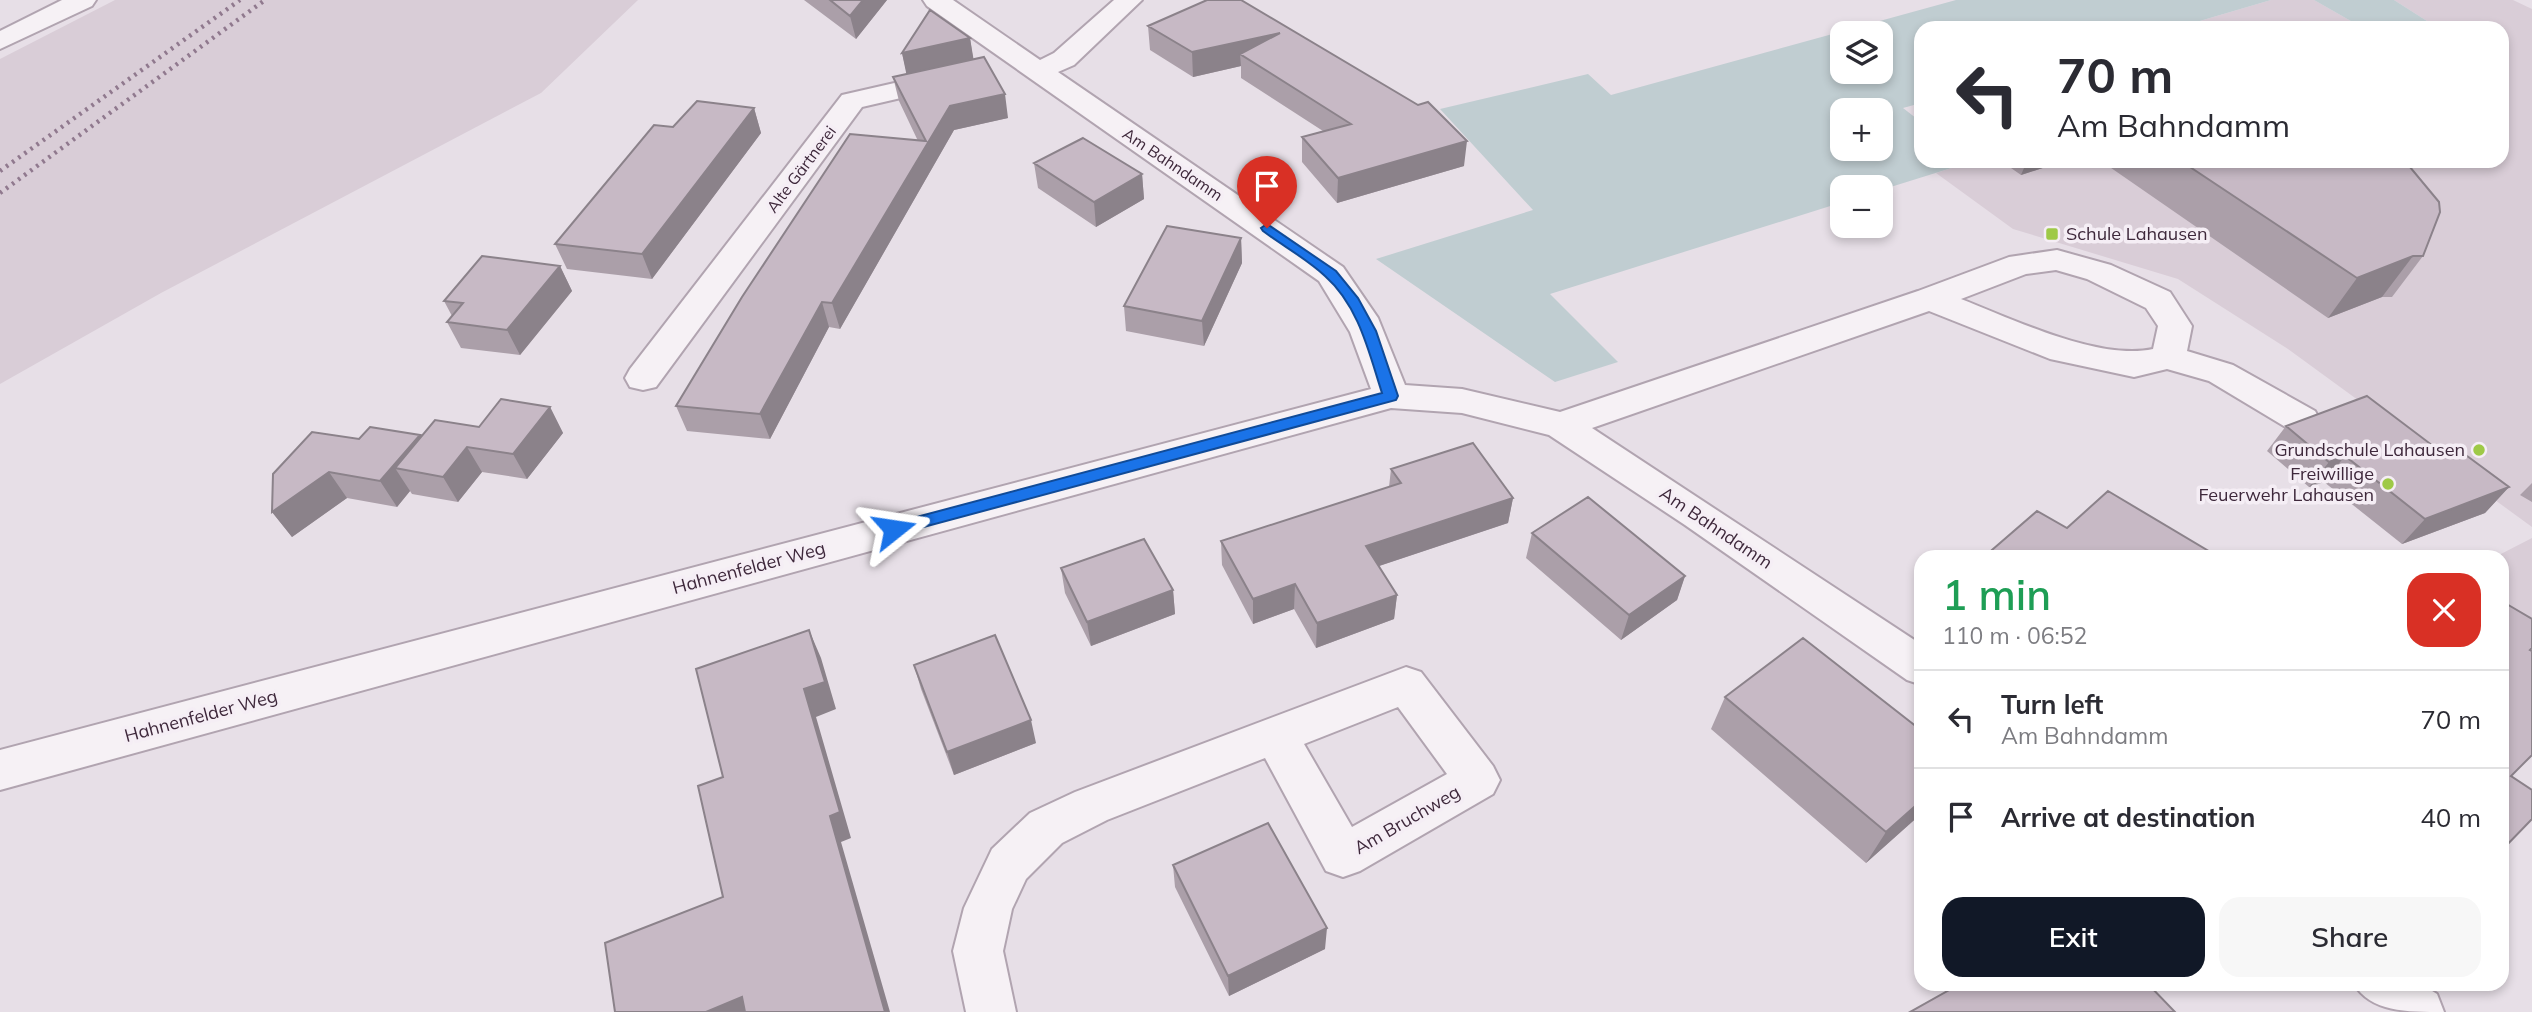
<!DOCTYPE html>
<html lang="en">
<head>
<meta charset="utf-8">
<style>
  body { margin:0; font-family:Mulish,sans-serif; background:#f7f7f7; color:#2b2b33; height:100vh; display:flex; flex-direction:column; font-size:26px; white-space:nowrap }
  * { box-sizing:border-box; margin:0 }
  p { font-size:23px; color:#7c7c81 }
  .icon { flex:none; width:38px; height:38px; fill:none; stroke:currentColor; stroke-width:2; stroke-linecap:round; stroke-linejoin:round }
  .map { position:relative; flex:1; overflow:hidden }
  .sheet { position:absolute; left:1914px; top:550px; width:595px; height:441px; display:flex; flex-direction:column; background:#fff; border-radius:21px; box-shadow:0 4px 10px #0003 }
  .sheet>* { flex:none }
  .guide { position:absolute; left:1914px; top:21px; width:595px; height:147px; border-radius:21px; box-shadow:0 4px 10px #0003; background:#fff; color:#2b2b33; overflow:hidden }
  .tools { position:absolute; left:1830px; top:21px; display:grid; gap:14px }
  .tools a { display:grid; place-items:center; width:63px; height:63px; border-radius:14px; background:#fff; box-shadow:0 4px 10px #0003; font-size:35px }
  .pin { position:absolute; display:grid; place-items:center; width:60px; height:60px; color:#fff; margin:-72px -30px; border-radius:50% 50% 50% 0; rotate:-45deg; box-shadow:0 0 7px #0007 }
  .pin .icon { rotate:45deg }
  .me { position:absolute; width:77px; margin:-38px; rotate:75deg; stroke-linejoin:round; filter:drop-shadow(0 0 5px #0008) }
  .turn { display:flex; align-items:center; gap:24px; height:147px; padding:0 28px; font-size:32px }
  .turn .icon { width:91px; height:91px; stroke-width:2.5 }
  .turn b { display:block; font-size:49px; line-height:60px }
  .round { display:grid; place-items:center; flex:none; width:74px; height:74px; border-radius:21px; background:#f7f7f7 }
  .headline { display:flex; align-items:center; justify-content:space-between; height:119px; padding:0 28px }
  h1 { font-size:42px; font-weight:600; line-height:52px; color:#1e9e55 }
  .primary-button { display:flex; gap:14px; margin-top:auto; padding:14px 28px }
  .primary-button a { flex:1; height:80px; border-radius:21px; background:#111827; color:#fff; font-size:28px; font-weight:600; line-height:80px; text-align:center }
  .primary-button a+a { background:#f7f7f7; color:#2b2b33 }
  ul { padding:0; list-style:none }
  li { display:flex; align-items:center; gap:21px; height:98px; padding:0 28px; border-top:2px solid #e1e1e2 }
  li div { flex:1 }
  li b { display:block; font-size:26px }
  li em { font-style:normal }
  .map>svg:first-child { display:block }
</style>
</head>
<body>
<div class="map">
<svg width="2532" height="1012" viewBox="0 0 2532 1012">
  <rect width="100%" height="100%" fill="#e7dfe7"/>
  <path fill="#d9cdd7" d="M115,0H638L541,93L161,293L0,384V59Z
    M2271,0H2314L2363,28H2176Z
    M2394,0H2513L2532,9V527L2288,349L2178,279L2013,229L1936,173L1974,161H2502V28H2438Z
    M2532,538V637L2503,616L2502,556H2497Z"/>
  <path fill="#c0cdd1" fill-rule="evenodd" d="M1956,0H2271L2176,28H1922L1921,103L1903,108L1921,122L1922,161H1974L1881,190V187H1843V202L1550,294L1618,362L1555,382L1376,259L1533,210L1440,109L1588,74L1611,95ZM1843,33H1881V72H1843ZM1881,110V149H1843V110Z
    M2314,0H2394L2438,28H2363Z"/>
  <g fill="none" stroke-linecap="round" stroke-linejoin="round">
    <defs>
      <path id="minor" d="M62,0H96L92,6L0,49V31Z
        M923,0H953L1040,60L1054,53L1114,0H1142L1074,65L1058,72L1343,267L1378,318L1405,385L1462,389L1560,412L1918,291L2009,257L2057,250L2111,265L2170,292L2192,326L2187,351L2233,365L2315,411L2320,420L2315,429L2302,433L2289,429L2209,381L2167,369L2134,377L2050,359L1929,311L1592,428L1922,645V685L1907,680L1685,525L1549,435L1462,413L1391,408L0,790V750L1371,389L1350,332L1319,281L927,6ZM2056,270L2087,279L2146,308L2158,326L2153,349C2099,361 2012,319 1961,299L2026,274Z
        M947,71L957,73L961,79L957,85L862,107L656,387L643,390L630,387L625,378L630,369L842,95Z
        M1406,667L1421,672L1493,766L1500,780L1493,794L1360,871L1343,877L1326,871L1265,758L1107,820L1062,843L1026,879L1012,909L1003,951L1016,1012H966L953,951L964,908L992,849L1030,813L1075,792ZM1398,707L1447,774L1352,827L1304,744Z
        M2354,984H2421L2437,994L2444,1012C2406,1012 2371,1012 2354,984Z"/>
    </defs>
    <use href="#minor" stroke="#b1a4b0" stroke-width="4"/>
    <use href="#minor" fill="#f6f1f5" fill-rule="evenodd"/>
    <path stroke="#90798e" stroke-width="4.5" stroke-dasharray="2.5 5" stroke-linecap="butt" d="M0,171L240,0
      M0,193L265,0"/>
  </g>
  <path fill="#ab9fa9" d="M804,0H887L856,39Z
    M1207,0L1464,166L1337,203L1302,162V137L1323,131L1241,78V66L1193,77L1150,50L1148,26Z
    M970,38L973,59L1008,118L954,130L840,329L829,327L770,439L687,431L676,406L918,141L899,101L893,77L907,74L902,53Z
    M754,108L761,133L652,279L567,269L555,244L673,127Z
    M2001,161H2064L2021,175Z
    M2101,161H2405L2423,256L2392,297H2382L2328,318Z
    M1034,163L1142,174L1144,199L1096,227L1038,188Z
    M1241,238L1242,263L1204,346L1126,331L1124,306Z
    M560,266L572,291L520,355L461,348L447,322L452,316L444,301Z
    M550,407L563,433L527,479L482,472L458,502L412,494L410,491L397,507L347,498L292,537L272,512L359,439L420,435L422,437L479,427Z
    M2286,426L2441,452L2509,487L2485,513L2402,544L2324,482L2309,487L2267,451Z
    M1391,469L1513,498L1508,523L1379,566L1397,595L1394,619L1316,648L1294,609L1253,624L1222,565L1221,541L1389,487Z
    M2532,483V502L2520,495Z
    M1532,533L1685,576L1677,600L1621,640L1526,558Z
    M1061,568L1173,590L1175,614L1091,646L1065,593Z
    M914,665L1036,743L954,775L921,689Z
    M1725,697L1922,731V813L1866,863L1711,729Z
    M1173,865L1325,949L1229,996L1175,887Z"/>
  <path fill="#8b828a" d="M863,0H887L856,39L850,16Z
    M1280,33L1240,54L1241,66L1193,77L1192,52Z
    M970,38L974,62L907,77L902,53Z
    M1005,94L1008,118L954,130L840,329L832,303L950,106Z
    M754,108L761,133L652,279L642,254Z
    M1467,141L1464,166L1337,203L1338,178Z
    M2027,161H2064L2021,175Z
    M1142,174L1144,199L1096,227L1094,202Z
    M1241,238L1242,263L1204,346L1202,321Z
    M2413,256L2382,297L2328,318L2357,278Z
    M560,266L572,291L520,355L507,330Z
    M822,302L829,327L770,439L760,414Z
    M550,407L563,433L527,479L513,454Z
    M420,435L436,460L395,468L410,491L397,507L380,481Z
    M467,447L482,472L458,502L443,477Z
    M2345,456L2324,482L2309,487L2329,462Z
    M329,472L347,498L292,537L272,512Z
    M2509,487L2485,513L2402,544L2425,519Z
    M1513,498L1508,523L1364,571L1366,546Z
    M1685,576L1677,600L1621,640L1629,615Z
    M1295,584L1294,609L1253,624V599Z
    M1173,590L1175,614L1091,646L1087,622Z
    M1397,595L1394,619L1316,648L1317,623Z
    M809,630L821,658L836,709L816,717L851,838L841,842L890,1012H885L830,816L804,689Z
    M1031,720L1036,743L954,775L947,752Z
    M1922,800V813L1866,863L1886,832Z
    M1327,928L1325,949L1229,996L1228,976Z
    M742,997L751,1012H706Z"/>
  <path fill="#c7b9c5" stroke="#8b828a" stroke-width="2" d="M830,0H863L850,16Z
    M1207,0H1241L1418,105L1428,102L1467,141L1338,178L1302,137L1351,124L1240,54L1280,33L1192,52L1148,26Z
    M930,10L970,38L902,53Z
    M984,57L1005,94L950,106L832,303L822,302L760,414L676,406L742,297L850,134L926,141L893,77Z
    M697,101L754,108L642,254L555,244L654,125L673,127Z
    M1083,138L1142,174L1094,202L1034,163Z
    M2181,161H2405L2439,202L2440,212L2423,256H2413L2357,278Z
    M1167,226L1241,238L1202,321L1124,306Z
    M482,256L560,266L507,330L447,322L463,303L444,301Z
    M2367,396L2441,452L2455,447L2509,487L2425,519L2345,456L2329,462L2286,426Z
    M501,399L550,407L513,454L467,447L443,477L395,468L435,420L479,427Z
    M370,427L420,435L380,481L329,472L272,512L273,474L312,432L359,439Z
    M1473,443L1513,498L1366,546L1397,595L1317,623L1295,584L1253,599L1221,541L1401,483L1391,469Z
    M2108,491L2217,556H1985L2037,511L2067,528Z
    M1588,497L1685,576L1629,615L1532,533Z
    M1144,539L1173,590L1087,622L1061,568Z
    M2505,603L2532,619V648L2530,650L2532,651V755L2511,776L2532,790V819L2502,850V605Z
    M809,630L825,682L804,689L840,812L830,816L885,1012H745L742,997L706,1012H615L605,943L723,897L698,786L723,777L696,669Z
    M995,635L1031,720L947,752L914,665Z
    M1803,638L1922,731V800L1886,832L1725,697Z
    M1268,823L1327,928L1228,976L1173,865Z
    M1960,984H2148L2175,1012H1910Z"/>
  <path fill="#1a73e8" stroke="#114b97" stroke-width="2" d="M1267,224L1336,271L1358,298L1376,331L1398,396L1396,400L894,535L888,533L885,529L888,524L894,523L1382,393C1369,353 1359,306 1325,276C1307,259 1283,246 1263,231L1261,228Z"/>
  <g fill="#9ec947" stroke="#f5eef5" stroke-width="2.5">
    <rect x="2045" y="227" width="14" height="14" rx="3.5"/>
    <circle cx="2479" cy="450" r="7"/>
    <circle cx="2388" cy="484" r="7"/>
  </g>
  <g text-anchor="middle" stroke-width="7" stroke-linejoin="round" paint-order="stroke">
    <g font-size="16" fill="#3e283b" stroke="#f5eef5">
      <text transform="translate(1173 164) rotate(34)" y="6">Am Bahndamm</text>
      <text transform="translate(801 169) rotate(-53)" y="6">Alte Gärtnerei</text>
    </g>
    <g font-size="18" fill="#3e283b" stroke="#f5eef5" text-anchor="end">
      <text x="2066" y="240" text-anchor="start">Schule Lahausen</text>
      <text x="2465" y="456">Grundschule Lahausen</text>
      <text x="2374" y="480">Freiwillige<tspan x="2374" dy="21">Feuerwehr Lahausen</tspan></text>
    </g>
    <g font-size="18" fill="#3e283b" stroke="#f5eef5">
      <text transform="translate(1716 528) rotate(34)" y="6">Am Bahndamm</text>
      <text transform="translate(749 568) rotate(-15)" y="6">Hahnenfelder Weg</text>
      <text transform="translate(201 716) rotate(-15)" y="6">Hahnenfelder Weg</text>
      <text transform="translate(1407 820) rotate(-30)" y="6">Am Bruchweg</text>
    </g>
  </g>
</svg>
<div class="tools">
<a><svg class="icon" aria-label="layers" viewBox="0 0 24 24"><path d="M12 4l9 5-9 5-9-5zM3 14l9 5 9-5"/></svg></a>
<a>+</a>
<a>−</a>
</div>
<div class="pin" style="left:1267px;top:228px;background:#d93025"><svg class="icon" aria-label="arrive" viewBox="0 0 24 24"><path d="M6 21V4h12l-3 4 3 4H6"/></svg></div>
<svg class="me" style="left:894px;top:529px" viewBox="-20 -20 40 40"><path d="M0-17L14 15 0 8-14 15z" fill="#1a73e8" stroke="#fff" stroke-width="4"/></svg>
<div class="guide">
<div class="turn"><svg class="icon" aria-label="left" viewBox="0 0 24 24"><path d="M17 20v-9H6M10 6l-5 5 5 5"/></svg><div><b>70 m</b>Am Bahndamm</div></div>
</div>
<section class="sheet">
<div class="headline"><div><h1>1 min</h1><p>110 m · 06:52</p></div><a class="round" style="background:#d93025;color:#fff"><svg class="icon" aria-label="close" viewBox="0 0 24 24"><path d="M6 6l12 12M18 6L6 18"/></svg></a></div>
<ul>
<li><svg class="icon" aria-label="left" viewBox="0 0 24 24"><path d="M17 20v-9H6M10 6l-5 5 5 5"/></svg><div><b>Turn left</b><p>Am Bahndamm</p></div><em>70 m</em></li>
<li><svg class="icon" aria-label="arrive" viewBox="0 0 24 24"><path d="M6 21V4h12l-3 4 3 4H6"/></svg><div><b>Arrive at destination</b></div><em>40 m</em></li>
</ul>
<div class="primary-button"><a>Exit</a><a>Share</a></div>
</section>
</div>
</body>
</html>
